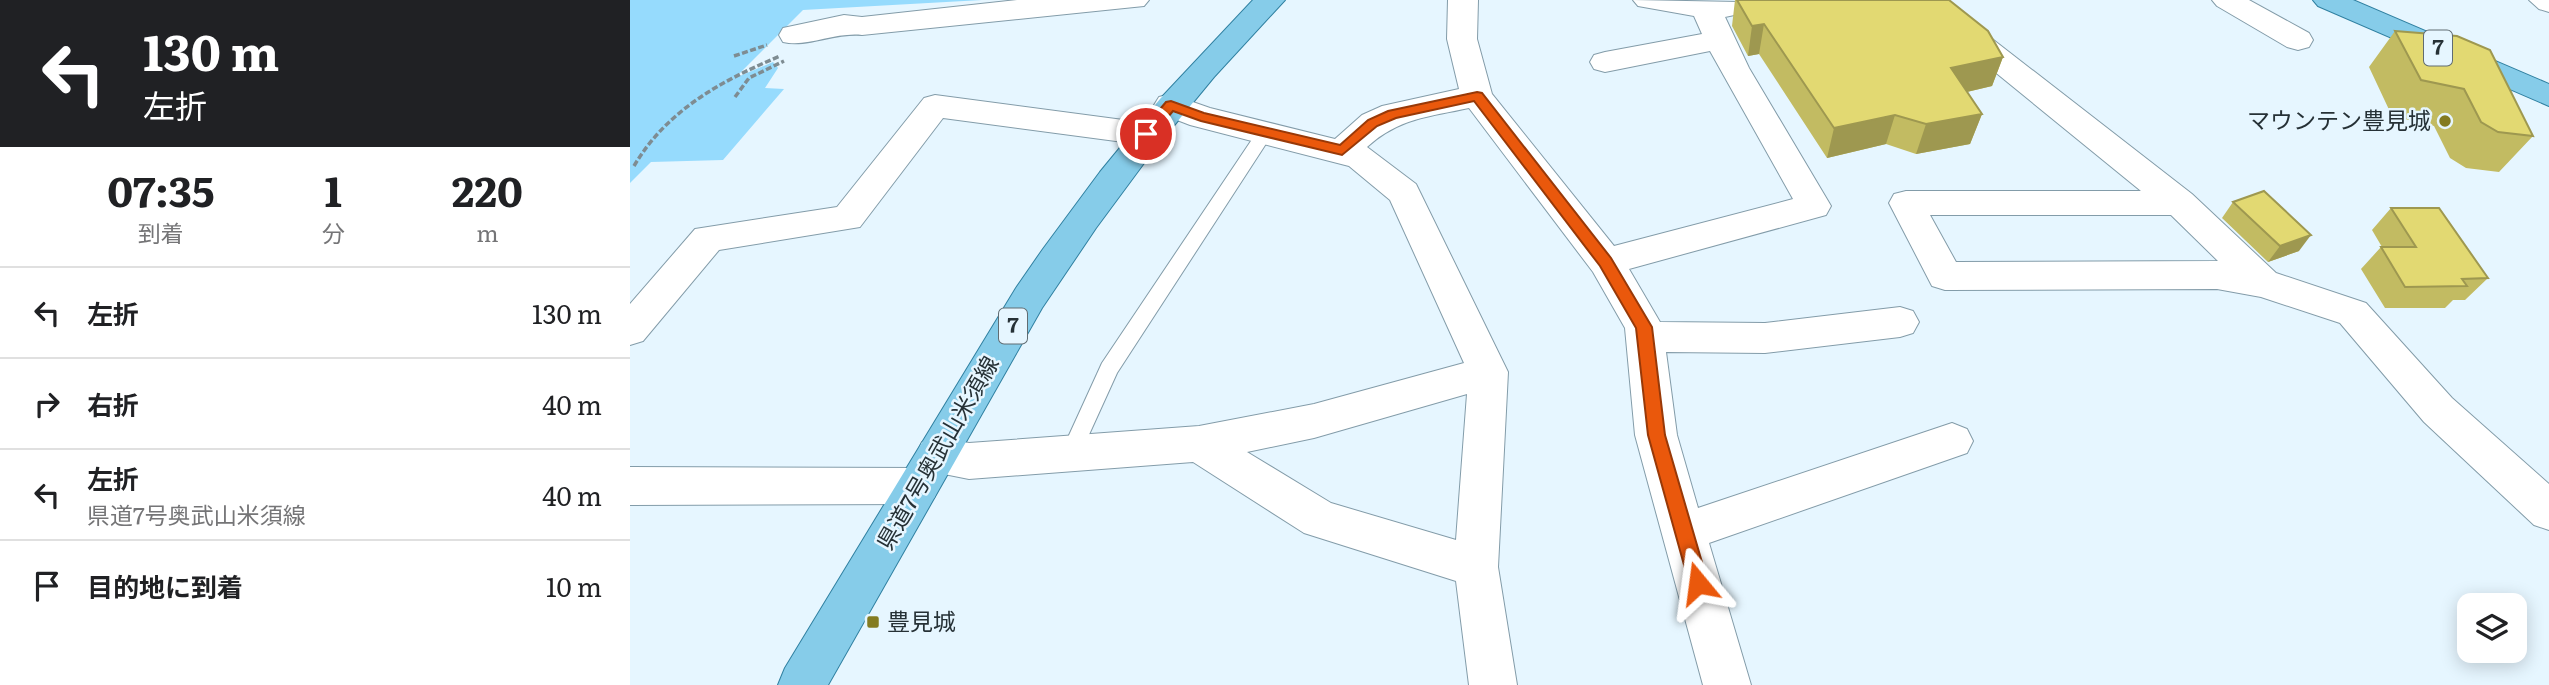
<!DOCTYPE html>
<html lang="ja">
<head>
<meta charset="utf-8">
<style>
  body { margin:0; font-family:Literata,"Noto Sans JP",serif; background:#f6f6f6; color:#202124; height:100vh; display:flex; flex-direction:column; font-size:26px; white-space:nowrap }
  * { box-sizing:border-box; margin:0 }
  p { font-size:23px; color:#757577 }
  .icon { flex:none; width:38px; height:38px; fill:none; stroke:currentColor; stroke-width:2; stroke-linecap:round; stroke-linejoin:round }
  .map { position:relative; flex:1; overflow:hidden }
  .side { display:flex; flex-direction:column; background:#fff; width:630px }
  .side>* { flex:none }
  .hud { background:#202124; color:#fff; overflow:hidden }
  .tools { position:absolute; left:1827px; top:593px; display:grid; gap:14px }
  .tools a { display:grid; place-items:center; width:70px; height:70px; border-radius:14px; background:#fff; box-shadow:0 4px 18px #0003; font-size:35px }
  .pin { position:absolute; display:grid; place-items:center; width:60px; height:60px; color:#fff; margin:-30px; border:4px solid #fff; border-radius:50%; box-shadow:0 2px 7px #0007 }
  .me { position:absolute; width:77px; margin:-38px; rotate:344deg; stroke-linejoin:round; filter:drop-shadow(0 0 5px #0008) }
  .turn { display:flex; align-items:center; gap:24px; height:147px; padding:0 28px; font-size:32px }
  .turn .icon { width:91px; height:91px; stroke-width:2.5 }
  .turn b { display:block; font-size:49px; line-height:60px }
  .eta { display:flex; justify-content:space-evenly; align-items:center; height:119px; text-align:center }
  .eta b { font-size:42px; font-weight:700; line-height:49px }
  ul { padding:0; list-style:none }
  li { display:flex; align-items:center; gap:21px; height:91px; padding:0 28px; border-top:2px solid #e0e0e0 }
  li div { flex:1 }
  li b { display:block; font-size:26px }
  li em { font-style:normal }
  main { display:flex; flex:1; min-height:0 }
  .map>svg:first-child { display:block }
</style>
</head>
<body>
<main>
<section class="side">
<div class="hud">
<div class="turn"><svg class="icon" aria-label="left" viewBox="0 0 24 24"><path d="M17 20v-9H6M10 6l-5 5 5 5"/></svg><div><b>130 m</b>左折</div></div>
</div>
<div class="eta">
<div><b>07:35</b><p>到着</p></div>
<div><b>1</b><p>分</p></div>
<div><b>220</b><p>m</p></div>
</div>
<ul>
<li><svg class="icon" aria-label="left" viewBox="0 0 24 24"><path d="M17 20v-9H6M10 6l-5 5 5 5"/></svg><div><b>左折</b></div><em>130 m</em></li>
<li><svg class="icon" aria-label="right" viewBox="0 0 24 24"><path d="M7 20v-9h11M14 6l5 5-5 5"/></svg><div><b>右折</b></div><em>40 m</em></li>
<li><svg class="icon" aria-label="left" viewBox="0 0 24 24"><path d="M17 20v-9H6M10 6l-5 5 5 5"/></svg><div><b>左折</b><p>県道7号奥武山米須線</p></div><em>40 m</em></li>
<li><svg class="icon" aria-label="arrive" viewBox="0 0 24 24"><path d="M6 21V4h12l-3 4 3 4H6"/></svg><div><b>目的地に到着</b></div><em>10 m</em></li>
</ul>
</section>
<div class="map">
<svg width="1919" height="685" viewBox="0 0 1919 685">
  <rect width="100%" height="100%" fill="#e6f6ff"/>
  <path fill="#96dbfd" d="M0,0H352L173,10L105,78L143,62L148,68L135,88L154,89L93,160L21,162L0,183Z"/>
  <g fill="none" stroke-linecap="round" stroke-linejoin="round">
    <defs>
      <path id="lane" d="M635,127L643,133L487,373L447,461L440,464L433,461L430,455L472,363L629,129Z"/>
      <path id="street" d="M387,0H519L514,6L232,35C204,32 177,48 153,42L149,35L153,28L214,15L232,17Z
        M818,0H848L847,39L862,94L984,246L1163,199L1080,51L975,72L964,69L960,62L964,55L975,52L1072,34L1064,16L1008,6L1003,0L1109,2L1114,8L1109,14L1095,17L1119,68L1201,206L1196,215L999,269L1030,322L1135,323L1270,307L1283,311L1289,322L1283,333L1270,337L1135,353L1036,352L1047,435L1068,508L1322,423L1337,429L1343,441L1337,453L1079,543L1121,685H1073L1005,435L995,328L963,272L839,108C798,117 769,118 737,147L786,184L878,372L868,567L887,685H839L826,581L674,533L563,462L339,479L304,472L310,485L304,498L289,504L0,505V467L292,468L286,455L292,442L307,437L339,443L569,426L684,404L834,363L760,200L719,166L560,125L529,113L524,105L529,97L540,94L580,108L705,139L732,115L752,106L829,89L817,39ZM837,394L826,540L701,503L617,452L684,438Z
        M1279,0H1312L1562,194L1646,273L1736,303L1822,398L1919,484V530L1904,525L1794,422L1710,323L1631,297L1587,289L1315,290L1302,286L1259,203L1264,194L1276,191H1511L1284,6ZM1300,215H1541L1588,261L1326,262Z
        M1582,0H1619L1679,33L1683,40L1679,47L1668,50L1657,47L1587,6Z
        M1899,0H1919V12L1909,9Z
        M305,95L516,123L528,126L532,134L528,142L516,145L313,118L230,227L89,250L13,341L0,345V304L65,229L207,207L294,98Z"/>
      <path id="primary" d="M623,0H655L584,77L523,151L466,228L412,308L198,685H148L155,668L386,288L413,249L470,172L530,99Z
        M1683,0H1723L1919,84V106L1688,6Z"/>
    </defs>
    <use href="#lane" stroke="#839ca9" stroke-width="2"/>
    <use href="#street" stroke="#839ca9" stroke-width="2"/>
    <use href="#primary" stroke="#3080a1" stroke-width="2"/>
    <path stroke="#7e8c92" stroke-width="3.5" stroke-dasharray="6 2.5" stroke-linecap="butt" d="M104,56L137,45
      M105,97L119,78L154,61
      M4,166C37,110 91,81 150,56"/>
    <use href="#lane" fill="#fff" fill-rule="evenodd"/>
    <use href="#street" fill="#fff" fill-rule="evenodd"/>
    <use href="#primary" fill="#86cce9" fill-rule="evenodd"/>
  </g>
  <path fill="#c2bb62" d="M1105,0H1319L1373,57L1362,86L1337,92L1352,114L1340,144L1286,154L1256,144L1197,158L1129,54L1118,56L1102,26Z
    M1765,31L1903,136L1869,172L1836,168L1820,158L1804,126L1762,116L1739,67Z
    M1603,202L1669,251L1638,262L1592,218Z
    M1761,208L1858,278L1835,300H1823L1815,308H1755L1731,269L1751,247H1752L1742,230Z"/>
  <path fill="#9e9850" d="M1134,24L1129,54L1118,56L1122,26Z
    M1373,57L1362,86L1311,98L1321,68Z
    M1352,114L1340,144L1286,154L1296,124Z
    M1265,115L1256,144L1197,158L1204,128Z
    M1681,235L1669,251L1638,262L1650,246Z"/>
  <path fill="#e2d972" stroke="#9e9850" stroke-width="2" d="M1107,0H1319L1358,31L1373,57L1321,68L1352,114L1296,124L1265,115L1204,128L1134,24L1122,26Z
    M1765,31L1827,36L1860,50L1903,136L1868,132L1851,122L1834,89L1791,80Z
    M1634,191L1681,235L1650,246L1603,202Z
    M1761,208H1809L1858,278L1832,279L1837,286L1775,287L1751,247H1786Z"/>
  <path fill="#ea580c" stroke="#983908" stroke-width="2" d="M847,92L852,93L981,258L1022,327L1035,435L1078,583L1075,589L1068,592L1062,589L1059,583L1018,435L1006,328L970,266L844,101L766,118L747,126L712,155L571,121L543,111L521,137H511L509,134L536,102L541,101L574,113L710,145L738,120L758,111Z"/>
  <g fill="#837b21" stroke="#e6f6ff" stroke-width="2.5">
    <circle cx="1815" cy="121" r="7"/>
    <rect x="236" y="615" width="14" height="14" rx="3.5"/>
  </g>
  <g text-anchor="middle" stroke-width="5" stroke-linejoin="round" paint-order="stroke">
    <g fill="#e6f6ff" stroke="#606c72" stroke-width="2">
      <rect x="1794" y="30.5" width="28" height="35" rx="5"/>
      <rect x="369" y="308.5" width="28" height="35" rx="5"/>
    </g>
    <g font-size="21" font-weight="bold" fill="#263136">
      <text x="1808" y="55">7</text>
      <text x="383" y="333">7</text>
    </g>
    <g font-size="23" fill="#263136" stroke="#e6f6ff" text-anchor="end">
      <text x="1801" y="129">マウンテン豊見城</text>
      <text x="257" y="630" text-anchor="start">豊見城</text>
    </g>
    <g font-size="23" fill="#263136" stroke="#e6f6ff">
      <text transform="translate(308 453) rotate(-60)" y="8">県道7号奥武山米須線</text>
    </g>
  </g>
</svg>
<div class="tools">
<a><svg class="icon" aria-label="layers" viewBox="0 0 24 24"><path d="M12 4l9 5-9 5-9-5zM3 14l9 5 9-5"/></svg></a>
</div>
<div class="pin" style="left:516px;top:134px;background:#d93025"><svg class="icon" aria-label="arrive" viewBox="0 0 24 24"><path d="M6 21V4h12l-3 4 3 4H6"/></svg></div>
<svg class="me" style="left:1068px;top:583px" viewBox="-20 -20 40 40"><path d="M0-17L14 15 0 8-14 15z" fill="#ea580c" stroke="#fff" stroke-width="4"/></svg>
</div>
</main>
</body>
</html>
